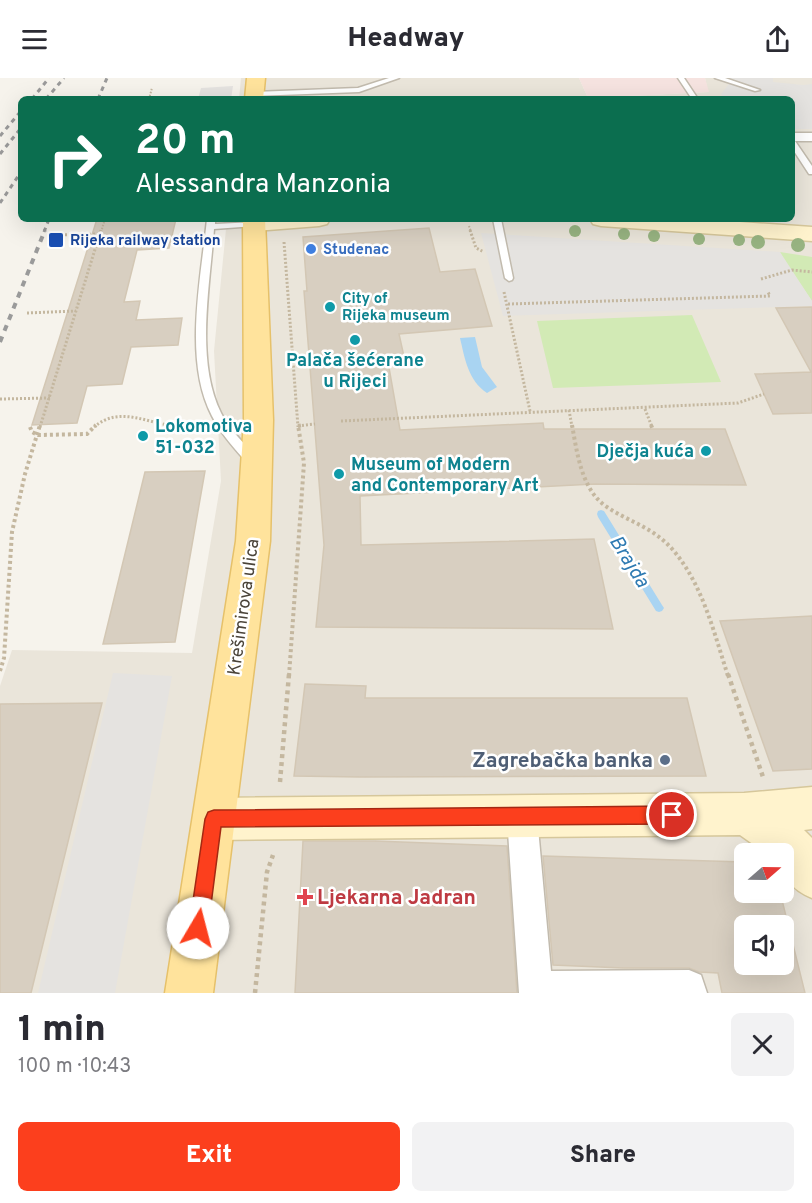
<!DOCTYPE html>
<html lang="en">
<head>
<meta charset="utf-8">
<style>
  body { margin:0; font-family:Overpass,sans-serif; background:#f2f2f3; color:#2b2b33; height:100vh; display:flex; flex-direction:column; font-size:22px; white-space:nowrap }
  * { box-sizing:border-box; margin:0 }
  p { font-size:20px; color:#7c7c81 }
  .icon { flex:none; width:33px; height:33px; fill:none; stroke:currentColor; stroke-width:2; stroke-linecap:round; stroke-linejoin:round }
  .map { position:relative; height:915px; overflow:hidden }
  .drawer { display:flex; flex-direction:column; background:#fff; flex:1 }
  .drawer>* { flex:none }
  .guide { position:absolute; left:18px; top:18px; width:777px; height:126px; border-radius:9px; box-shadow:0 6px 24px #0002; background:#0b6e4f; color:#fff; overflow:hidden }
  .needle { width:39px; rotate:70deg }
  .fabs { position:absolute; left:734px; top:765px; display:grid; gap:12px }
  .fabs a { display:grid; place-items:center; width:60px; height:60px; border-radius:9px; background:#fff; box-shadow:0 6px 24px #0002; font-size:30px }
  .pin { position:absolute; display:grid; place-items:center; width:51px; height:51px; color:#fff; margin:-26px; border:3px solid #fff; border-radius:50%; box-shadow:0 2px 6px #0007 }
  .me { position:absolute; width:66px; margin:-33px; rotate:8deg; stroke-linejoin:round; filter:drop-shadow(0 0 4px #0008) }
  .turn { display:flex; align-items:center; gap:21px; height:126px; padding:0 18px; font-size:27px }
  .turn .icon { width:78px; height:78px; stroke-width:2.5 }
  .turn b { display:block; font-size:42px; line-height:51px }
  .round { display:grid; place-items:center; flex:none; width:63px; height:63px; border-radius:9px; background:#f2f2f3 }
  .overview { display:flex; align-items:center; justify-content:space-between; height:102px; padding:0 18px }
  h1 { font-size:36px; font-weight:800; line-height:45px }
  .cta { display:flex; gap:12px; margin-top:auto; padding:12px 18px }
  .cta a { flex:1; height:69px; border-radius:9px; background:#fc3f1d; color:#fff; font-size:24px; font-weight:800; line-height:69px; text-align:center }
  .cta a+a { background:#f2f2f3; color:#2b2b33 }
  header { display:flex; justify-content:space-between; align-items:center; height:78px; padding:0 18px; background:#fff; font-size:27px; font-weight:800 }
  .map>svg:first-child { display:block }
</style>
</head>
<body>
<header><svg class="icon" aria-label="menu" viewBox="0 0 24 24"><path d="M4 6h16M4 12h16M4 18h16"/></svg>Headway<svg class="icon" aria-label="share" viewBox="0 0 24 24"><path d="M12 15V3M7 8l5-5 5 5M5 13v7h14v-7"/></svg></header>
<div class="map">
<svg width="812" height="915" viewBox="0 0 812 915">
  <rect width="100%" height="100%" fill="#f6f3ec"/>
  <path fill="#eae5da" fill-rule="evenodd" d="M241,0H579L588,20L708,14L705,0H812V915H0V608L12,572L192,575L221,403L214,273L227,141H792V21H239ZM744,776H783V814H744ZM744,848H783V886H744Z"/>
  <path fill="#f6e3e0" d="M579,0H705L709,14L588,20Z"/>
  <path fill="#d2eab5" d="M780,174L812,179V223L783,180Z
    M692,237L721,304L553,310L537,243Z"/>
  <path fill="#e5e3e0" d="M716,0H773V4L803,7L812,6V51H792V21H724L721,16L729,6Z
    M233,8L231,21H198L201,10Z
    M481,155L780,174L812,223V228L503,238Z
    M113,595L172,598L115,915H38Z"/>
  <path fill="#a9d4f2" d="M475,259L482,289L497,309L487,315C468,302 465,281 460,260Z"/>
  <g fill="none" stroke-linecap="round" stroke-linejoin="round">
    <path fill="#a9d4f2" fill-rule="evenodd" d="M601,432L604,433L662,527L664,530L662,533L659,534L656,533L598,439L597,436L598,433Z"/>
  </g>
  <path fill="#d8cfc1" stroke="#d3c7b4" stroke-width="1.5" fill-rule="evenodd" d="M97,141H176L169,170L137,172L124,224L140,223L136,242L182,240L178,267L131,269L122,306L87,308L77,345L32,347Z
    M429,150L440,194L475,191L492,248L399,256L405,283L388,284L400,352L543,345L544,351H725L746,407L594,406L360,418L361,467L594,461L613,551L316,549L324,467L304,213H307L303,159Z
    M812,229V335L773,336L755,296L811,294L776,230Z
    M205,393L175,564L103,566L145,394Z
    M812,538V691L773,693L720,543Z
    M305,606L366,608L365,620H687L706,698L360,699L294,698Z
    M102,625L31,915H0V626Z
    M303,763H375L507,768L517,915H295Z
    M543,778L744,784V814H780L805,915H722L718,895L699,894L689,890H623L553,887ZM744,848H783V886H744Z"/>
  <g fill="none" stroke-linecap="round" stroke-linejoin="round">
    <defs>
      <path id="lane" d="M389,0H399L359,14L254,18L251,16L254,14L358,10Z
        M678,0H684L698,21H692Z
        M715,0H725L760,12L755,13Z
        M792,63H795L812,88V96H809L792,70Z
        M207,141H215V146L255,144L259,146L255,148L214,151C210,207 195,283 221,335C230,354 247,366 258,383L252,387L248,386C235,371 221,356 212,338C183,283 201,200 207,141Z
        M493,141H501L513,200L512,202L509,203L505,200Z"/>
      <path id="street" d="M792,55H812V63H792Z
        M522,724L533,728L537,739L551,893L689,892L701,897L707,915H519L507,739L511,728Z"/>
      <path id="secondary" d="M248,141H330L327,146L319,148L255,153L247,151L244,146Z
        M590,141H698L812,149V163L601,148L593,146Z
        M812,709V751L804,752L812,760V820C790,811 783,799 783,776H767L740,757L214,762L199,756L193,741L199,726L214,720L744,715Z"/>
      <path id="primary" d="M247,0H265L263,21H245Z
        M243,141H265L273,342L270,463L213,915H165L236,463L244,342Z"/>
    </defs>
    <use href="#lane" stroke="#c2bbae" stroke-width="3"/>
    <use href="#street" stroke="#c2bbae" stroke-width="3"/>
    <use href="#secondary" stroke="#d6c79b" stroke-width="3"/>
    <use href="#primary" stroke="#e6c16a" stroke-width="3"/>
    <path stroke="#c4b79f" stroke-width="2" stroke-dasharray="1.5 1.5" stroke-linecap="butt" d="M149,21L152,10
      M469,148L471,154
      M101,154L105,141"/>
    <path stroke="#c4b79f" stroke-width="3" stroke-dasharray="2 2" stroke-linecap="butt" d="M470,152L476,170L484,174
      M57,157L100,156
      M284,164L298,349
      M761,201L792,192L812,194
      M504,214L530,333
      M508,226L770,218L768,214
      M27,235L76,233
      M0,321L50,320
      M645,331L652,349
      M569,332L572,349
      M341,343L738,325L764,316
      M298,348L315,346
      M40,349L101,152
      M94,349C120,327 148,346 176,348C182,348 189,346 195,345"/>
    <path stroke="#c4b79f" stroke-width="4" stroke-dasharray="3 3" stroke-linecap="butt" d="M173,347H182
      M572,347C577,374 581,409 604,427C628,444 652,448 673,472C703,507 714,555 728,598
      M651,347L653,352
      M298,348L303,347
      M30,349L32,354L38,357L87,356L96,347
      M0,593L4,580L12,454L25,396L40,347
      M289,598L304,385L298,347"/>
    <path stroke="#c4b79f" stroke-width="4.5" stroke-dasharray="4 4" stroke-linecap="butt" d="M728,596L763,699
      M280,704L289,596
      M255,915L267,794L273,777"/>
    <use href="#lane" fill="#fff" fill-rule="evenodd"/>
    <use href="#street" fill="#fff" fill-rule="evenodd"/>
    <use href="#secondary" fill="#fff3cd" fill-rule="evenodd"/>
    <use href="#primary" fill="#ffe39c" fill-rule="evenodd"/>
    <path stroke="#9a9a9a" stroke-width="3" stroke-dasharray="4.5 4.5" stroke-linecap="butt" d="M32,21L49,0
      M46,21L64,0
      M98,21L107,0
      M0,58L21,33
      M0,76L21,50
      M0,125L21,94
      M44,154L49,141"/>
    <path stroke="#9a9a9a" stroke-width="4" stroke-dasharray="6 6" stroke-linecap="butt" d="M0,264L45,152"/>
  </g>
  <g fill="#97b381">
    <circle cx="575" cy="153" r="6"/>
    <circle cx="624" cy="156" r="6"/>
    <circle cx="654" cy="158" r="6"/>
    <circle cx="699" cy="161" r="6"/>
    <circle cx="739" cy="162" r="6"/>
    <circle cx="758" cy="164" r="7"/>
    <circle cx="798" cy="167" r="7"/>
  </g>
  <path fill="#fc3f1d" stroke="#a42913" stroke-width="1.5" d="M672,728L678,731L681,737L678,743L672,746L221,749L208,850L205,856L198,859L192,856L189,850L205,741L208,734L214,732Z"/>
  <rect fill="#1a4fb4" stroke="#fff" stroke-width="2" x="48" y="154" width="16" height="16" rx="3"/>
  <circle fill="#3f7fe0" stroke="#fff" stroke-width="2" cx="311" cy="171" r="6"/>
  <g fill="#0f9aa8" stroke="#fff" stroke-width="2">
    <circle cx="330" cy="229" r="6"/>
    <circle cx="355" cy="262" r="6"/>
    <circle cx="143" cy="358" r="6"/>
    <circle cx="706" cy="373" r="6"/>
    <circle cx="339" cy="396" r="6"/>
  </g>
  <circle fill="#5c6f8a" stroke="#fff" stroke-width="2" cx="665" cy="682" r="6"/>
  <path fill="#e0444e" stroke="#fff" stroke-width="2" d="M302 810h6v6h6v6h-6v6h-6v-6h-6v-6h6z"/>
  <g text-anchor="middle" stroke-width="5" stroke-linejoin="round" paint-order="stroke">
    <g font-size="15" font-weight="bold" fill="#164399" stroke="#fff" text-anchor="start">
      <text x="70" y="167">Rijeka railway station</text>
    </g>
    <g font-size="15" font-weight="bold" fill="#366cbe" stroke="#fff" text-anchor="start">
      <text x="323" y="176">Studenac</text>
    </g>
    <g font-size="15" font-weight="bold" fill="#0d838f" stroke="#fff" text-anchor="start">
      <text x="342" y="225">City of<tspan x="342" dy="17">Rijeka museum</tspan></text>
    </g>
    <g font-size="18" font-weight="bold" fill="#0d838f" stroke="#fff" text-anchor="start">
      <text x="355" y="288" text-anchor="middle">Palača šećerane<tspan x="355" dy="21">u Rijeci</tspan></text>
      <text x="155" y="354">Lokomotiva<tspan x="155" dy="21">51-032</tspan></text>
      <text x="694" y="379" text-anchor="end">Dječja kuća</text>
      <text x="351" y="392">Museum of Modern<tspan x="351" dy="21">and Contemporary Art</tspan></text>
    </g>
    <g font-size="18" fill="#4b4439" stroke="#fff">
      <text transform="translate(243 529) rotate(-82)" y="6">Krešimirova ulica</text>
    </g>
    <g font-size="20" font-style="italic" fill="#2e7ab2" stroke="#fff">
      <text transform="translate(630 483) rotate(58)" y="7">Brajda</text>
    </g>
    <g font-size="21" font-weight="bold" fill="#4e5e75" stroke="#fff" text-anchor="end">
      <text x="653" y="689">Zagrebačka banka</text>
    </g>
    <g font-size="21" font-weight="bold" fill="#be3a42" stroke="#fff" text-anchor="start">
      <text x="317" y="826">Ljekarna Jadran</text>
    </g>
  </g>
</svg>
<div class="fabs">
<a><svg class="needle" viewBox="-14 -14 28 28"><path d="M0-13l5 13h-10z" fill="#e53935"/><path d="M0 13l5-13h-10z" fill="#7c7c81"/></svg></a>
<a><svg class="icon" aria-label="sound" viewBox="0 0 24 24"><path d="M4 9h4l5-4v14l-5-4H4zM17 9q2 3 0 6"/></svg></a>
</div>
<div class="pin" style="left:672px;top:737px;background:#d93025"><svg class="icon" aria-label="arrive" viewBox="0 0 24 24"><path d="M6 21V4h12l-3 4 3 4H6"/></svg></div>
<svg class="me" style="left:198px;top:850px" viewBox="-20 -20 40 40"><circle r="19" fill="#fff"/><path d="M0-13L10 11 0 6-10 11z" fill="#fc3f1d"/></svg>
<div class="guide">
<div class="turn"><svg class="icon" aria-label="right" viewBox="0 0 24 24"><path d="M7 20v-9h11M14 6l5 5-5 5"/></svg><div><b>20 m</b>Alessandra Manzonia</div></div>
</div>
</div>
<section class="drawer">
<div class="overview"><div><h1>1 min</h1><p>100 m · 10:43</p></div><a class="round"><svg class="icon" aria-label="close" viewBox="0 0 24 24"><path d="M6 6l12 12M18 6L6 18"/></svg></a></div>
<div class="cta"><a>Exit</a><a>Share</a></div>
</section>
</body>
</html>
